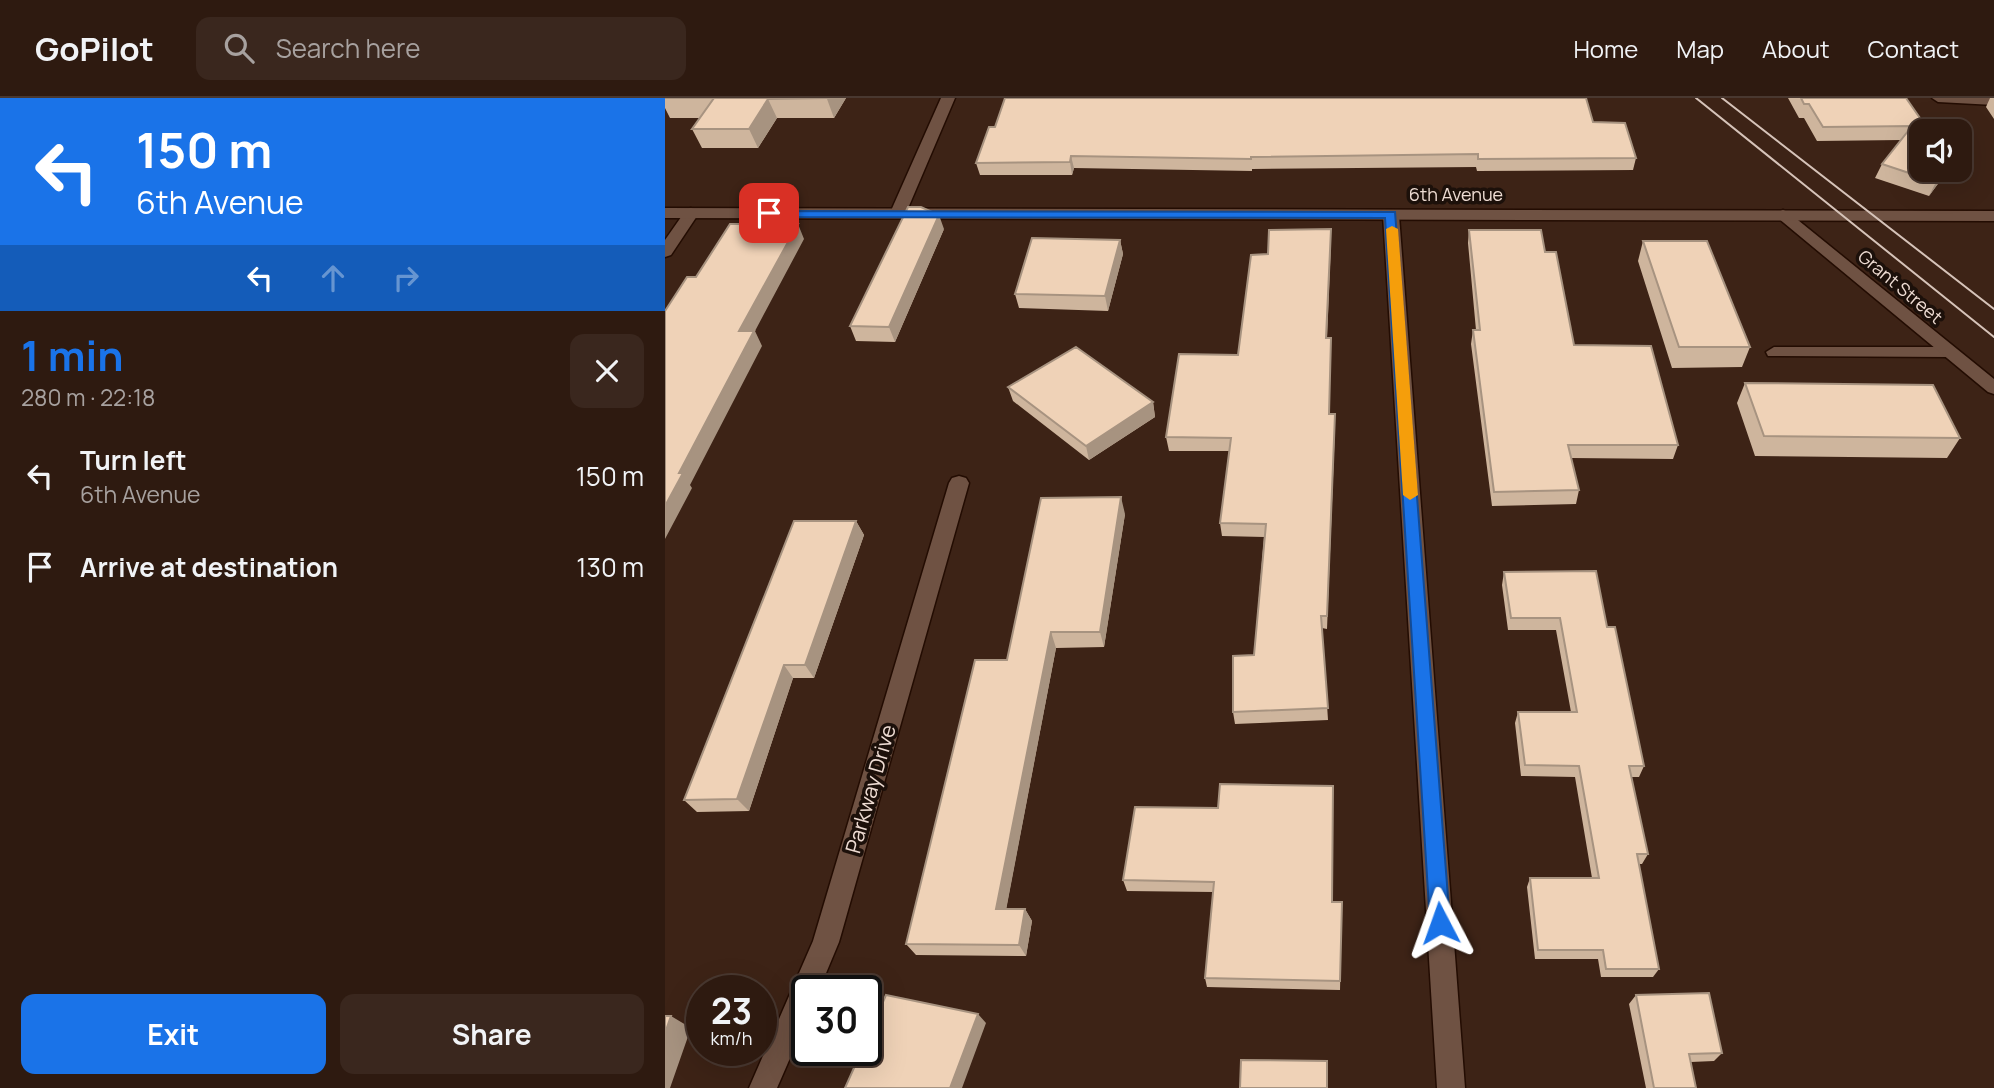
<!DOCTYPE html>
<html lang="en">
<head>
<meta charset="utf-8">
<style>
  body { margin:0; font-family:Manrope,sans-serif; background:#3a271e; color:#f1f3f6; height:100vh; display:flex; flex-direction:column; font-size:26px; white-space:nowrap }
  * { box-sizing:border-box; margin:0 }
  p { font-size:23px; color:#a7a19f }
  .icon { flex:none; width:38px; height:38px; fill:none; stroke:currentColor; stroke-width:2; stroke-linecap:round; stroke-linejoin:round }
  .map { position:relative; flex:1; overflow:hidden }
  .drawer { display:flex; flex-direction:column; background:#2e1a10; width:665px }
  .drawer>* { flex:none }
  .hud { background:#1a73e8; color:#fff; overflow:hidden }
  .buttons { position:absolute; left:1244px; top:21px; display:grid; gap:14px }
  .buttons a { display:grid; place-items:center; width:63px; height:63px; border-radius:14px; background:#2e1a10; box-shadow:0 7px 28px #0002,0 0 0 2px #493830; font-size:35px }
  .speed { position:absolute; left:21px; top:877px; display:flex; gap:14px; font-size:35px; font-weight:700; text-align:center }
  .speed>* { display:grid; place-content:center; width:91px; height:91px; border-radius:50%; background:#2e1a10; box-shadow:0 7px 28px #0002,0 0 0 2px #493830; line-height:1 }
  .speed small { font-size:18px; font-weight:400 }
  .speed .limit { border:4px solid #111; border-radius:10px; background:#fff; color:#111 }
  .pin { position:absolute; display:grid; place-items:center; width:60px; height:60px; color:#fff; margin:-30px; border-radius:14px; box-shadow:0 4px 10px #0006 }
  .me { position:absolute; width:77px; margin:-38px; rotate:356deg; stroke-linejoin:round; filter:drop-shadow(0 0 5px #0008) }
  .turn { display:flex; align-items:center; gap:24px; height:147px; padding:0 21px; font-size:32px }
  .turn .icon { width:91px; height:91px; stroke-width:2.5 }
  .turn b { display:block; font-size:49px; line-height:60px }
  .lanes { display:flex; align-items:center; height:66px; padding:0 21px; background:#0003; justify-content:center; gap:35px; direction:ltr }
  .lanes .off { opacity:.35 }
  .round { display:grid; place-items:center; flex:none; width:74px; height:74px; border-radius:14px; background:#3a271e }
  .summary { display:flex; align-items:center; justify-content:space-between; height:119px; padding:0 21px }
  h1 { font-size:42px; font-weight:700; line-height:52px; color:#1a73e8 }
  .action { display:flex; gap:14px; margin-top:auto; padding:14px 21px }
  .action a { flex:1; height:80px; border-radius:14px; background:#1a73e8; color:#fff; font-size:28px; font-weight:700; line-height:80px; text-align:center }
  .action a+a { background:#3a271e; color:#f1f3f6 }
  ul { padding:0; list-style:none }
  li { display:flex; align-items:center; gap:21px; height:91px; padding:0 21px }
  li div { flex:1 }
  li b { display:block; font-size:26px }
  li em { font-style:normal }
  header { display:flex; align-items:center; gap:42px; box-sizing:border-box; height:98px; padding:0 35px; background:#2e1a10; border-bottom:2px solid #493830 }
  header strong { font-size:33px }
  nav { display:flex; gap:38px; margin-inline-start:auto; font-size:24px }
  .search { width:490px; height:63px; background:#3a271e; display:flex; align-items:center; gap:18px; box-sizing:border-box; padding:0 24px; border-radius:14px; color:#a7a19f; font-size:26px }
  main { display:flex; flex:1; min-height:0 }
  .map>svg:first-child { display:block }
</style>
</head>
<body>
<header>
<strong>GoPilot</strong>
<div class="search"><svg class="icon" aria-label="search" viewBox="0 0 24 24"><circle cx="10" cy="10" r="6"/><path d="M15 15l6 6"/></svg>Search here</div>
<nav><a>Home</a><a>Map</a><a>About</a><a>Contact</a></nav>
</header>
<main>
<section class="drawer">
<div class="hud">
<div class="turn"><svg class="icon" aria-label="left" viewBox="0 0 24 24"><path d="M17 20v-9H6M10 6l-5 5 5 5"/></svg><div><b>150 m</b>6th Avenue</div></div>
<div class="lanes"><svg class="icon" aria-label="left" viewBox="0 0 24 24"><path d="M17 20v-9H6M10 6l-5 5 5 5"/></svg><svg class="icon off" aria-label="ahead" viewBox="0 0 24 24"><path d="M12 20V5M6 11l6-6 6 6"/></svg><svg class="icon off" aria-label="right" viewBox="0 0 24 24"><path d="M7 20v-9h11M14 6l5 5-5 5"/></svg></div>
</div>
<div class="summary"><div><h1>1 min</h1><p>280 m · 22:18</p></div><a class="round"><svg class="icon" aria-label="close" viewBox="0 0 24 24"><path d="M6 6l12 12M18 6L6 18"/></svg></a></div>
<ul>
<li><svg class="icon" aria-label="left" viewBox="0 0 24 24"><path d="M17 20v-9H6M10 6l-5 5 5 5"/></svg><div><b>Turn left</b><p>6th Avenue</p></div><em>150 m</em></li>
<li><svg class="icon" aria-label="arrive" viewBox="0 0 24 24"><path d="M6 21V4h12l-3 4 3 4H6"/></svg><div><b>Arrive at destination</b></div><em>130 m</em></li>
</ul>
<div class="action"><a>Exit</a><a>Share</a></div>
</section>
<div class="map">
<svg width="1329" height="990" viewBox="0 0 1329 990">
  <rect width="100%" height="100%" fill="#3d2316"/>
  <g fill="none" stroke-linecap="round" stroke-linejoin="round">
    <defs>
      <path id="service" d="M1267,0H1329V7L1273,4Z
        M1109,249H1283L1291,254L1283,259L1103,258L1101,254Z"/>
      <path id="minor" d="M276,0H290L241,115L238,118H228L225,115Z
        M26,110L34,115L6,157L0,159V142L21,112Z
        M726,112L734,117L800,990H772L718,117Z
        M1118,112L1123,114L1329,281V296L1323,294L1113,120L1110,117L1113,114Z
        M294,378L301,380L304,385L174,844L154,892H142V921L112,990H84L148,843L284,385L287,380Z"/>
      <path id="tertiary" d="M0,110L1329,113V123L0,120Z"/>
    </defs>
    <use href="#service" stroke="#230c02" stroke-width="3"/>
    <use href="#minor" stroke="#230c02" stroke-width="3"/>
    <use href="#tertiary" stroke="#230c02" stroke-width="3"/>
    <use href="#service" fill="#6f5243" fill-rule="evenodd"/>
    <use href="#minor" fill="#6f5243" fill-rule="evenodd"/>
    <use href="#tertiary" fill="#6f5243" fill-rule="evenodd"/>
    <path stroke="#d6c3b9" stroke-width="2" d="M1031,0L1329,239
      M1057,0L1329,211"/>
  </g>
  <path fill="#ceb59d" d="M0,0H181L169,20H112L93,50H37L27,31L35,20H5L0,10Z
    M1123,0H1241L1256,72H1283L1264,98L1210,80L1217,66L1236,42L1152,43L1139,20H1134Z
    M1325,0H1329V21L1321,9Z
    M928,24L971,60L968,72L812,73L811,69L587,71V73L409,70L407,77H315L311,65L330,29Z
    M279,131L230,244L191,243L185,228Z
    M804,132L880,154L909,247L1013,347L1008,361L906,360L914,392L911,406L827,408L806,246L808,232H811L803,145Z
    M455,142L458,156L443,213L354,210L350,196Z
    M978,143L1085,249L1077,269L1007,270L973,163Z
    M666,145L662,240L664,316L670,330L662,531L657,530L663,622L570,626L568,614L589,557L599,439L557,438L555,425L564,353H504L501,339L573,257L603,156Z
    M1080,285L1295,340L1282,360L1090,358L1072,305Z
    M343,289L488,304L490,319L424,362L348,303Z
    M460,416L439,549L391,550L341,811H360L367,823L361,858L251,857L241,846L342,562Z
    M191,423L199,437L149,580H128L84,713L32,714L19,702Z
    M839,474L942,529L979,668L974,679H966L983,756L977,766H974L994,871L988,879H936L933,861H870L862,789L865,780H927L910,679L856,678L850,625L853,614H906L891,532H843L837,487Z
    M470,709L667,804H677L675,892L542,889L540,880L548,794L462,793L458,782Z
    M971,897L1057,955L1049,963L1026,964L1031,990H981L964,906Z"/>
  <path fill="#a79380" d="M162,0H181L169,20L162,1Z
    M103,1L112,20L93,50L84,31Z
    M1306,36L1299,50L1295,56V51Z
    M406,58L409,70L407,77L405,64Z
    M1280,72H1283L1264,98L1271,84Z
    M274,117L279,131L230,244L224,229Z
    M133,126L139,141L90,233L97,248L25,387L27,390L0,441V408L74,233Z
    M455,142L458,156L443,213L440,198Z
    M488,304L490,319L424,362L421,348Z
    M456,399L460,416L439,549L435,534Z
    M191,423L199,437L149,580L140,567Z
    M386,534L391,550L339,823L331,811Z
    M119,567L128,580L84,713L72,701Z
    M360,811L367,823L361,858L354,847Z
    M313,916L321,925L297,990H285Z
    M6,918L26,930L5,990H0V935Z"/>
  <path fill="#efd2b7" stroke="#a79380" stroke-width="2" d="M0,0H162L103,1L84,31H27L49,0Z
    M340,0H921L928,24L960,25L971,60L813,61V56L586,59V61L406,58L405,64L311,65L324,29H330Z
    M1136,0H1241L1264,33H1256V72H1280L1271,84L1217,66L1247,28L1158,29L1144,6H1139Z
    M1295,36H1306L1295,51Z
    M243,109H256L274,117L224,229L185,228Z
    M65,126H133L74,233H89L14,375H18L0,408V213L22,179H31Z
    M666,131L661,240H666L664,316H670L662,518H656L663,610L568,614V558L589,557L601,426L555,425L566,340L501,339L514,256L573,257L586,157L603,156L604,132Z
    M804,132H876L880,154H891L909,247L986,248L1013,347H903L914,392L829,394L808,232H815Z
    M367,140L455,142L440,198L350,196Z
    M978,143H1042L1085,249H1014Z
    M411,249L488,304L421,348L343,289Z
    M1080,285L1268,287L1295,340L1099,338Z
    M456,399L435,534H386L331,811H360L354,847L241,846L310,562H342L376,400Z
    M129,423H191L140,567H119L72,701L19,702Z
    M931,473L942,529H950L979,668H964L983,756H972L994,871H941L938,852H873L865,780H934L914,668L860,667L853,614H912L895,520H846L839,474Z
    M555,686L668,688L667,804H677L675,883L540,880L549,784L458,782L470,709L553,710Z
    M1044,895L1057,955L1024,956L1031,990H989L971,897Z
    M221,897L313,916L285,990H180L197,952H201V943Z
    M0,918H6L0,935Z
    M576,962L662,963V990H575Z"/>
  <path fill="#1a73e8" stroke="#114b97" stroke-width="2" d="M100,113L730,114L785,825L782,831L775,834L768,831L765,825L720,120L104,119L100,118Z"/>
  <path fill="#f59e0b" d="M727,128L733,131L753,397L745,402L738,397L721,131Z"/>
  <g text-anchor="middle" stroke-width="7" stroke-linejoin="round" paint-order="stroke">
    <g font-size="18" fill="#eedcd3" stroke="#1c100a">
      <text x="791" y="103">6th Avenue</text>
      <text transform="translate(1235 189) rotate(40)" y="6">Grant Street</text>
    </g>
    <g font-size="21" fill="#eedcd3" stroke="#1c100a">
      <text transform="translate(206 691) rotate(-74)" y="7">Parkway Drive</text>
    </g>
  </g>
</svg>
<div class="buttons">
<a><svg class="icon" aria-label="sound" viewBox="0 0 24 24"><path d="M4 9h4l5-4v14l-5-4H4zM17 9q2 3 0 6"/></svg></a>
</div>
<div class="speed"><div>23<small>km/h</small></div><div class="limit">30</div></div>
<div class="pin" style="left:104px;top:115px;background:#d93025"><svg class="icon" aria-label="arrive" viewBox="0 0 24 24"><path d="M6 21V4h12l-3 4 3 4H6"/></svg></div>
<svg class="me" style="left:775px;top:825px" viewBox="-20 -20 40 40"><path d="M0-17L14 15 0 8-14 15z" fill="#1a73e8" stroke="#fff" stroke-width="4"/></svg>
</div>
</main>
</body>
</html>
